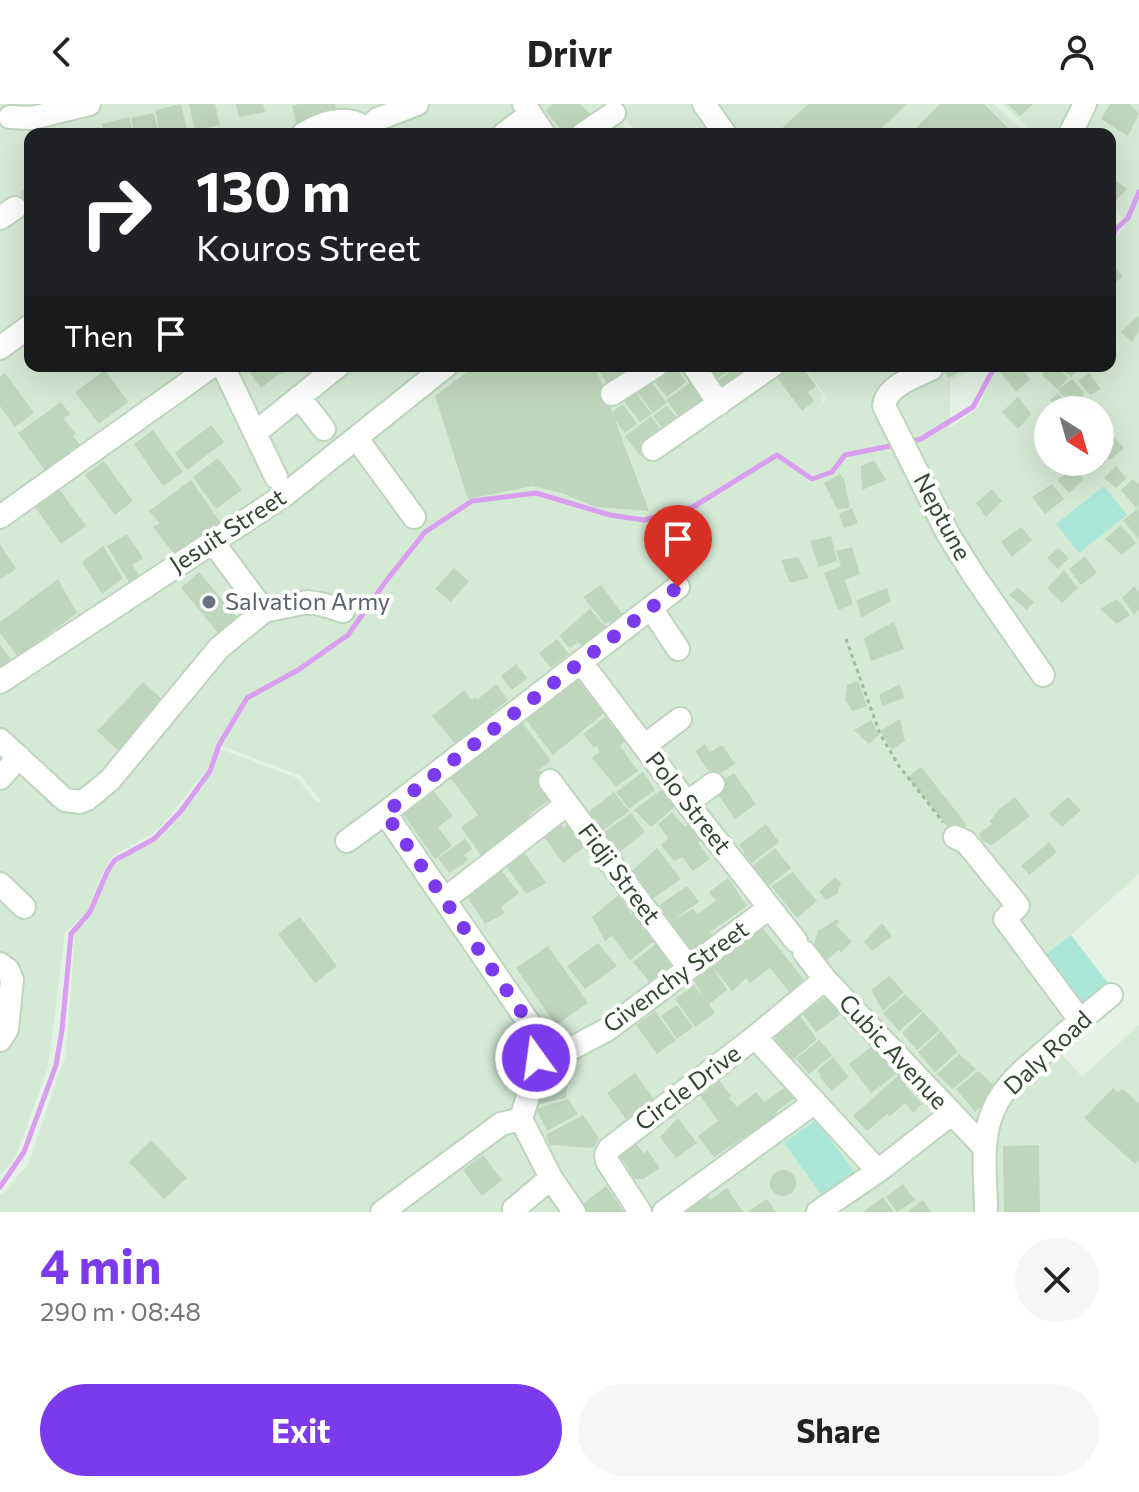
<!DOCTYPE html>
<html lang="en">
<head>
<meta charset="utf-8">
<style>
  body { margin:0; font-family:Commissioner,sans-serif; background:#f6f6f6; color:#222; height:100vh; display:flex; flex-direction:column; font-size:30px; white-space:nowrap }
  * { box-sizing:border-box; margin:0 }
  p { font-size:26px; color:#767676 }
  .icon { flex:none; width:44px; height:44px; fill:none; stroke:currentColor; stroke-width:2; stroke-linecap:round; stroke-linejoin:round }
  .map { position:relative; height:1108px; overflow:hidden }
  .panel { display:flex; flex-direction:column; background:#fff; flex:1 }
  .panel>* { flex:none }
  .hud { position:absolute; left:24px; top:24px; width:1092px; height:244px; border-radius:16px; box-shadow:0 8px 32px #0002; background:#202124; color:#fff; overflow:hidden }
  .needle { width:52px; rotate:143deg }
  .buttons { position:absolute; left:1034px; top:292px; display:grid; gap:16px }
  .buttons a { display:grid; place-items:center; width:80px; height:80px; border-radius:50%; background:#fff; box-shadow:0 8px 32px #0002; font-size:40px }
  .pin { position:absolute; display:grid; place-items:center; width:68px; height:68px; color:#fff; margin:-82px -34px; border-radius:50% 50% 50% 0; rotate:-45deg; box-shadow:0 0 8px #0007 }
  .pin .icon { rotate:45deg }
  .me { position:absolute; width:88px; margin:-44px; rotate:346deg; stroke-linejoin:round; filter:drop-shadow(0 0 6px #0008) }
  .turn { display:flex; align-items:center; gap:28px; height:168px; padding:0 40px; font-size:36px }
  .turn .icon { width:104px; height:104px; stroke-width:2.5 }
  .turn b { display:block; font-size:56px; line-height:68px }
  .then { display:flex; align-items:center; height:76px; padding:0 40px; background:#0003; gap:16px; font-size:30px }
  .round { display:grid; place-items:center; flex:none; width:84px; height:84px; border-radius:42px; background:#f6f6f6 }
  .headline { display:flex; align-items:center; justify-content:space-between; height:136px; padding:0 40px }
  h1 { font-size:48px; font-weight:700; line-height:60px; color:#7c3aed }
  .action { display:flex; gap:16px; margin-top:auto; padding:16px 40px }
  .action a { flex:1; height:92px; border-radius:48px; background:#7c3aed; color:#fff; font-size:32px; font-weight:700; line-height:92px; text-align:center }
  .action a+a { background:#f6f6f6; color:#222 }
  header { display:flex; justify-content:space-between; align-items:center; height:104px; padding:0 40px; background:#fff; font-size:36px; font-weight:700 }
  .map>svg:first-child { display:block }
</style>
</head>
<body>
<header><svg class="icon" aria-label="back" viewBox="0 0 24 24"><path d="M15 5l-7 7 7 7"/></svg>Drivr<svg class="icon" aria-label="person" viewBox="0 0 24 24"><circle cx="12" cy="8" r="4"/><path d="M4 21q1-7 8-7t8 7"/></svg></header>
<div class="map">
<svg width="1139" height="1108" viewBox="0 0 1139 1108">
  <rect width="100%" height="100%" fill="#e3f2e4"/>
  <path fill="#d5ead5" fill-rule="evenodd" d="M0,0H608L629,30H30V262H802L823,291L820,305L826,293L804,262H979L950,278V324L978,304L995,267L1001,262H1110V154L1113,139L1127,118L1110,102V30H1035L1003,0H1139V770L1071,831L1121,897L1060,948L1082,973L1139,921V1108H0V1090H3L28,1060L66,951L75,829L90,808L108,766L118,757L154,736L212,667L220,645L297,674L317,699L321,697L301,672L218,640L207,665L158,726L113,752L104,765L88,806L65,829L48,964L15,1053L0,1072ZM1048,306H1100V358H1048Z
    M615,0H994L1026,30H637Z"/>
  <path fill="#abe7d9" d="M1104,382L1127,411L1079,449L1056,420Z
    M1071,831L1114,887L1083,910L1041,854Z
    M816,1016L858,1073L826,1097L784,1039Z"/>
  <g fill="none" stroke-linecap="round" stroke-linejoin="round">
    <path stroke="#d99ef0" stroke-width="5" d="M1110,144L1115,126L1128,114L1139,88
      M909,338L921,335L973,303L993,266L998,262
      M0,1083L24,1048L56,961L62,926L71,830L90,808L108,766L115,756L154,735L181,707L210,667L219,641L247,594L298,566L348,531L386,477L425,428L472,397L536,389L610,411L644,416L693,403L777,351L812,375L832,368L845,351L895,341"/>
  </g>
  <path fill="#bed6bc" d="M181,0L188,30H160L155,6Z
    M189,0H215L220,21L195,27Z
    M236,0H263L265,8L239,13Z
    M299,0H335L337,10L296,19L292,2Z
    M552,0H581L592,12L568,30H564L546,7Z
    M808,0H907L875,30H782L779,27Z
    M940,0H984L1010,26L1006,30H910Z
    M1008,0H1033L1020,12Z
    M1110,0H1129L1139,9L1128,32L1101,15Z
    M154,9L159,30H135L131,14Z
    M129,13L133,30H104L102,20Z
    M100,23L101,30H72V29Z
    M1110,73L1127,85L1116,97L1110,92Z
    M30,81V102L20,89Z
    M1110,159L1123,172L1114,180L1110,177Z
    M1139,211V227L1132,238L1121,228Z
    M249,262H296L293,266L279,270L261,284L250,269L252,266Z
    M475,262H595L612,308L623,300L637,320L625,329L615,316L649,407L595,403L562,389L532,382L468,395L435,292Z
    M607,262H620L630,276L614,288L599,268Z
    M705,262H735L716,276Z
    M738,262H766L727,292L716,278Z
    M772,262H802L816,282L808,288L814,297L802,307L776,272Z
    M941,262H971L948,274Z
    M1004,262H1019L1030,275L1016,288L999,266Z
    M1049,262H1054L1068,273L1058,286L1042,271Z
    M1058,262H1080L1071,273Z
    M675,263L686,278L667,293L655,278Z
    M105,266L128,298L99,320L75,288Z
    M5,269L34,309L15,323L0,302V273Z
    M1089,269L1101,285L1090,291L1078,277Z
    M1072,275L1085,290L1072,301L1058,286Z
    M651,278L667,299L653,309L638,289Z
    M690,279L708,302L684,320L666,296Z
    M636,289L652,310L640,318L624,298Z
    M1058,290L1070,302L1066,306H1059L1050,296Z
    M1018,293L1031,310L1018,325L1002,308Z
    M61,298L70,310L64,315L76,330L73,332L81,342L46,368L18,329Z
    M667,301L681,319L667,330L653,312Z
    M651,312L666,332L640,352L625,332Z
    M211,321L224,338L187,366L175,349Z
    M153,326L183,368L163,382L134,340Z
    M1111,330L1124,344L1110,356L1100,345V339Z
    M1100,349L1107,356L1100,364L1092,359L1083,367L1076,358H1100Z
    M218,354L242,386L216,405L193,373Z
    M874,356L886,376L862,386L861,362Z
    M104,357L133,397L115,411L85,371Z
    M1076,362L1084,375L1069,389L1057,376Z
    M1116,362L1126,374L1116,384L1104,374Z
    M840,370L844,375L850,404L837,405L824,379Z
    M1133,375L1139,381V401L1136,404L1121,386Z
    M191,376L220,418L175,451L153,423L160,419L149,407Z
    M1052,380L1064,395L1045,410L1032,393Z
    M992,385L1002,397L986,413L976,399Z
    M60,386L86,422L61,440L35,403Z
    M852,404L858,419L844,424L839,410Z
    M1139,404V436L1123,416Z
    M1121,421L1136,439L1122,451L1105,435Z
    M1021,423L1032,436L1012,453L1001,438Z
    M127,430L143,454L132,461L140,472L130,480L107,442Z
    M831,432L837,457L819,463L810,437Z
    M0,440L16,465L0,475Z
    M103,442L123,474L102,490L82,458Z
    M852,443L860,470L845,476L853,500L838,506L824,469L841,462L836,447Z
    M1058,444L1069,454L1058,465L1047,454Z
    M1085,452L1097,469L1081,481L1069,465Z
    M798,453L809,474L790,479L781,456Z
    M454,464L469,477L451,498L435,485Z
    M1064,466L1078,484L1062,499L1047,484Z
    M199,468L237,513L218,529L181,484Z
    M58,475L77,509L18,553L0,529V518Z
    M601,481L626,515L614,524L610,517L605,520L583,493Z
    M1134,482L1139,488V505L1134,510L1122,494Z
    M887,484L891,497L861,514L857,496Z
    M1018,484L1034,498L1027,506L1009,491Z
    M1117,495L1130,511L1117,520L1100,505Z
    M590,505L606,523L583,543L578,538L570,544L559,532Z
    M894,518L904,545L871,557L864,534Z
    M557,535L569,550L551,564L539,549Z
    M0,540L14,560L0,569Z
    M516,560L527,574L512,586L501,572Z
    M576,574L604,609L553,651L526,616Z
    M858,577L867,602L853,607L845,596L847,581Z
    M143,578L165,598L119,647L97,627Z
    M496,580L508,596L492,609L495,614L459,644L432,612L464,586L472,596L476,593L477,596Z
    M900,580L904,594L882,602L879,591Z
    M605,613L626,637L620,642L638,667L616,683L592,654L600,648L597,642L594,644L583,630Z
    M900,615L905,637L892,646L880,627Z
    M871,616L879,631L869,640L854,626Z
    M522,618L551,657L533,670L540,666L557,690L529,711L533,717L483,754L461,723L478,711L450,673Z
    M705,640L710,648L722,641L735,660L713,674L695,647Z
    M921,663L967,721L954,731L908,673Z
    M643,668L655,686L629,705L616,688Z
    M734,669L756,700L735,715L713,683Z
    M433,686L453,712L438,723L452,742L435,755L402,709Z
    M661,686L675,703L651,723L634,706Z
    M614,688L629,707L600,729L586,710Z
    M1015,693L1030,712L992,741L982,737L979,730L992,720L990,717L999,705Z
    M1068,693L1081,706L1062,723L1049,710Z
    M672,708L685,723L691,717L704,734L698,739L710,755L693,767L682,753L674,757L661,741L668,734L658,720Z
    M631,709L645,728L617,750L603,729Z
    M558,717L563,724L572,718L587,741L563,759L542,730Z
    M766,720L779,738L748,762L741,753L745,749L739,741Z
    M465,735L472,745L464,751L468,756L449,769L438,754Z
    M1049,738L1057,748L1029,771L1021,762Z
    M657,744L681,775L651,796L630,769Z
    M775,744L791,764L767,783L751,763Z
    M524,748L546,779L526,790L505,761Z
    M501,766L519,789L501,803L505,809L485,820L466,791Z
    M793,768L817,797L797,814L771,782Z
    M835,773L841,779L837,790L826,796L819,788Z
    M728,774L747,802L710,828L717,836L693,852L657,803L687,782L699,798L673,816L693,805L698,810L716,797L709,788Z
    M619,791L631,810L636,806L658,834L630,856L612,832L605,837L592,813Z
    M300,813L337,862L315,879L278,830Z
    M837,815L839,818L836,821L852,838L841,848L839,846L826,857L813,843L818,827Z
    M882,819L892,832L872,847L864,838Z
    M762,823L805,877L790,889L770,864L750,879L746,874L732,887L712,862L727,886L709,900L715,909L695,923L675,895L694,881L704,894L690,870L725,840L729,848Z
    M598,839L617,862L585,885L567,862Z
    M657,839L674,867L652,881L633,858Z
    M548,842L588,899L556,921L516,864Z
    M889,872L904,888L883,907L871,886Z
    M905,890L922,907L899,927L883,909Z
    M828,892L844,908L816,928L802,909Z
    M677,901L693,923L677,935L661,912Z
    M655,907L676,936L657,950L636,921Z
    M923,908L940,926L917,946L902,929Z
    M800,912L817,935L792,957L773,932Z
    M941,927L958,948L935,968L918,948Z
    M819,936L832,951L809,970L796,955Z
    M876,939L900,967L871,989L849,960Z
    M959,950L976,965L953,985L937,970Z
    M833,953L849,973L831,987L820,973L821,972L818,966Z
    M569,960L566,994L536,1001L539,992L550,991L548,970Z
    M978,967L1000,986L975,1008L956,985Z
    M635,969L656,998L628,1018L607,989Z
    M900,970L907,979L905,981L922,1000L913,1009L905,999L890,1012L887,1010L867,1027L853,1012Z
    M717,973L731,992L729,994L737,1003L756,988L764,998L786,983L796,993L775,1009L778,1011L714,1053L698,1032L718,1017L698,989Z
    M1113,984L1117,988L1123,985L1139,1000V1056L1135,1060L1084,1014Z
    M568,995L578,1010L547,1027L536,1005Z
    M583,1011L599,1034L593,1044L550,1041L546,1031Z
    M678,1014L697,1039L676,1054L660,1033Z
    M633,1035L644,1050L647,1046L660,1064L643,1075H630L626,1068L629,1065L617,1048Z
    M151,1036L187,1074L164,1095L129,1058Z
    M1039,1041L1040,1108H1004L1003,1042Z
    M483,1051L502,1076L482,1092L463,1066Z
    M770 1079a13 13 0 1 1 26 0a13 13 0 1 1-26 0Z
    M903,1080L915,1096L897,1108L886,1093Z
    M606,1082L624,1108H584L580,1102Z
    M727,1084L743,1108H678L703,1086L710,1096Z
    M883,1093L894,1108H863Z
    M767,1095L776,1108H747Z
    M923,1096L931,1108H907Z"/>
  <g fill="none" stroke-linecap="round" stroke-linejoin="round">
    <defs>
      <path id="minor" d="M524,0L544,30
        M704,0L725,30
        M10,13L32,14L89,0
        M367,25L378,15L417,0
        M303,30C324,17 353,8 371,30
        M504,30L530,10
        M583,30L614,9
        M1070,30L1085,0
        M0,114L15,104
        M0,244L30,222
        M223,262L276,373
        M694,262L719,300
        M931,265C915,273 886,282 884,302L948,430L973,470L1043,571
        M612,290L656,262
        M299,293L324,325
        M255,329L338,262
        M357,335L414,413
        M653,345L772,262
        M0,413L212,262
        M212,437L264,507
        M651,504L678,545
        M581,558L687,699L796,837
        M0,578L286,390L446,262
        M0,636L65,696L80,698L87,695L110,676L219,544L264,507L307,498L321,500L343,507
        M644,642L680,615
        M0,674L19,653
        M550,677L689,864
        M687,699L713,680
        M385,709L529,919C543,960 532,977 521,1015L551,1074L574,1108
        M955,733L966,738L1018,802L1005,815L1080,916
        M347,737L385,709L678,483
        M0,780L24,803
        M445,795L567,700
        M804,848L825,875L868,921L985,1044
        M0,860L8,866L12,876L7,925L0,936
        M755,933L878,1067
        M536,954L565,948L608,925L769,804
        M514,1105L551,1074
        M382,1108L501,1020L521,1015
        M640,1108L607,1057L606,1051L609,1045L755,933L825,875
        M664,1108L815,998
        M818,1108L878,1067L951,1010
        M986,1108C986,1078 981,1044 990,1015C1000,983 1025,965 1049,944C1069,926 1090,908 1111,891"/>
    </defs>
    <use href="#minor" stroke="#bed5bd" stroke-width="26"/>
    <path stroke="#99bf97" stroke-width="3" stroke-dasharray="4 4" stroke-linecap="butt" d="M846,535L880,630L899,662L943,718"/>
    <use href="#minor" stroke="#fff" stroke-width="22"/>
  </g>
  <g fill="none" stroke-linecap="round" stroke-linejoin="round">
    <path stroke="#7c3aed" stroke-width="14" stroke-dasharray="0 25.2" d="M536,954L534,934L529,919L385,709L678,483"/>
  </g>
  <circle fill="#6b7280" stroke="#fff" stroke-width="3" cx="209" cy="498" r="8"/>
  <g text-anchor="middle" stroke-width="8" stroke-linejoin="round" paint-order="stroke">
    <g font-size="24" fill="#354434" stroke="#fff">
      <text transform="translate(942 413) rotate(62)" y="8">Neptune</text>
      <text transform="translate(228 427) rotate(-33)" y="8">Jesuit Street</text>
      <text transform="translate(688 699) rotate(52)" y="8">Polo Street</text>
      <text transform="translate(619 770) rotate(53)" y="8">Fidji Street</text>
      <text transform="translate(676 873) rotate(-36)" y="8">Givenchy Street</text>
      <text transform="translate(893 948) rotate(47)" y="8">Cubic Avenue</text>
      <text transform="translate(1048 949) rotate(-43)" y="8">Daly Road</text>
      <text transform="translate(688 984) rotate(-37)" y="8">Circle Drive</text>
    </g>
    <g font-size="24" fill="#5b616d" stroke="#fff" text-anchor="start">
      <text x="225" y="506">Salvation Army</text>
    </g>
  </g>
</svg>
<div class="buttons">
<a><svg class="needle" viewBox="-14 -14 28 28"><path d="M0-13l5 13h-10z" fill="#e53935"/><path d="M0 13l5-13h-10z" fill="#767676"/></svg></a>
</div>
<div class="pin" style="left:678px;top:483px;background:#d93025"><svg class="icon" aria-label="arrive" viewBox="0 0 24 24"><path d="M6 21V4h12l-3 4 3 4H6"/></svg></div>
<svg class="me" style="left:536px;top:954px" viewBox="-20 -20 40 40"><circle r="17" fill="#7c3aed" stroke="#fff" stroke-width="3"/><path d="M0-11L8 9 0 5-8 9z" fill="#fff"/></svg>
<div class="hud">
<div class="turn"><svg class="icon" aria-label="right" viewBox="0 0 24 24"><path d="M7 20v-9h11M14 6l5 5-5 5"/></svg><div><b>130 m</b>Kouros Street</div></div>
<div class="then">Then<svg class="icon" aria-label="arrive" viewBox="0 0 24 24"><path d="M6 21V4h12l-3 4 3 4H6"/></svg></div>
</div>
</div>
<section class="panel">
<div class="headline"><div><h1>4 min</h1><p>290 m · 08:48</p></div><a class="round"><svg class="icon" aria-label="close" viewBox="0 0 24 24"><path d="M6 6l12 12M18 6L6 18"/></svg></a></div>
<div class="action"><a>Exit</a><a>Share</a></div>
</section>
</body>
</html>
